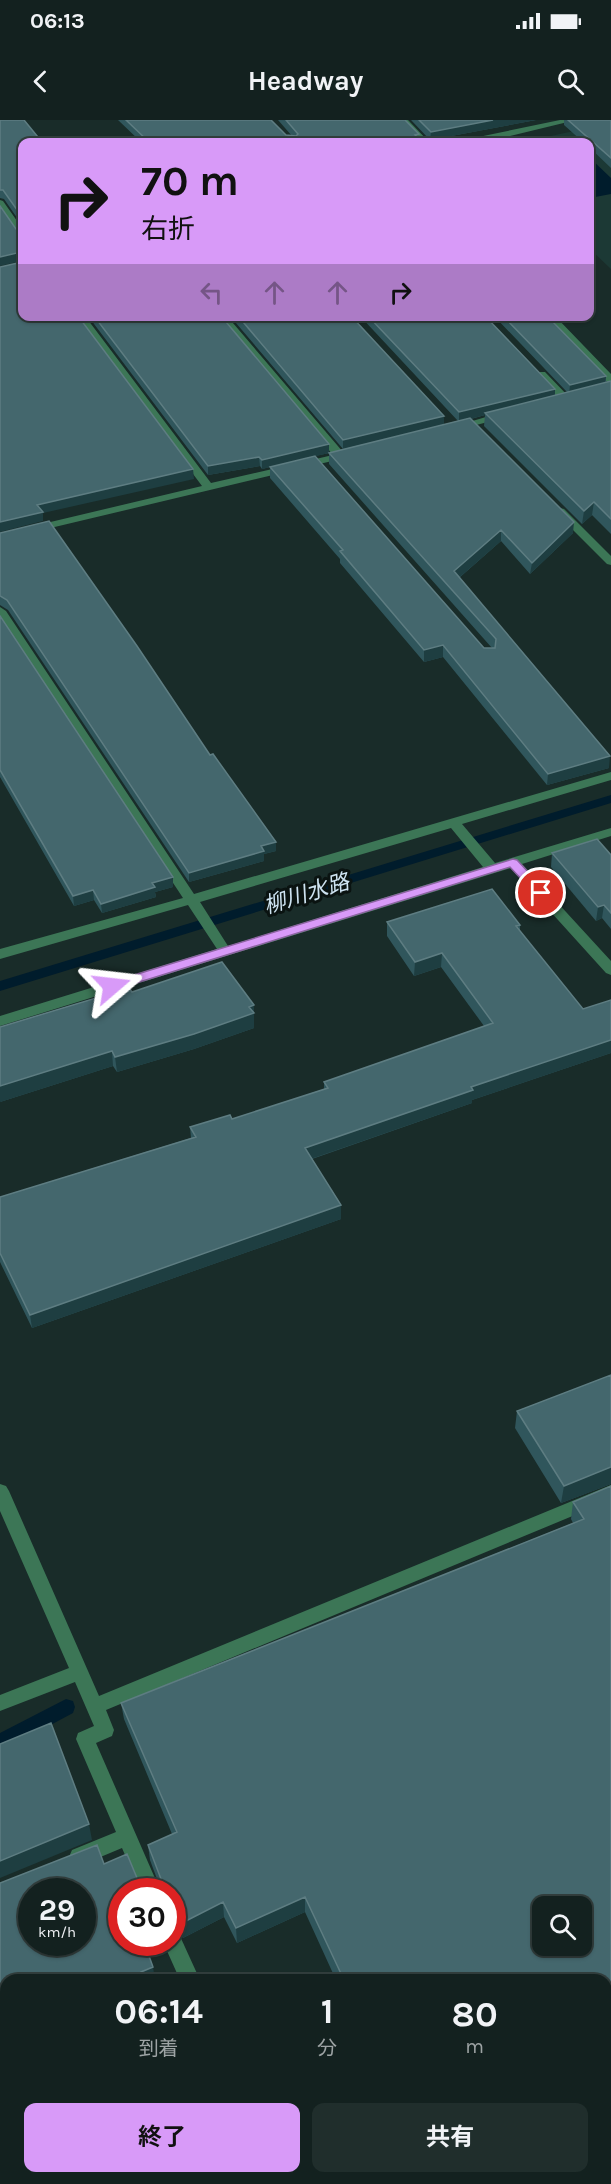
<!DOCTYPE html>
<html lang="ja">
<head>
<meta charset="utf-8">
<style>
  body { margin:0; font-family:Karla,"Noto Sans JP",sans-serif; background:#202e2c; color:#f1f3f6; height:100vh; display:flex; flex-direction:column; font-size:22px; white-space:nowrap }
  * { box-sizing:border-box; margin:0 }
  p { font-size:20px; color:#9da3a4 }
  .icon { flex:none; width:33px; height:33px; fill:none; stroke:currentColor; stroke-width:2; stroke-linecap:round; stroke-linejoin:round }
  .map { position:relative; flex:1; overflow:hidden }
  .panel { position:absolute; left:0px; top:1854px; width:612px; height:210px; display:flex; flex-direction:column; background:#13211f; border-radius:18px 18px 0 0; box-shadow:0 2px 4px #0004,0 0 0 2px #323e3d }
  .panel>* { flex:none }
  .top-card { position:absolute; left:18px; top:18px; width:576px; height:183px; border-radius:12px; box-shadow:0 2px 4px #0004,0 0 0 2px #323e3d; background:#d89af8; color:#111; overflow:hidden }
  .buttons { position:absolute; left:532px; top:1776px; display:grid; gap:12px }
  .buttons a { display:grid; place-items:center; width:60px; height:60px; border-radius:12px; background:#13211f; box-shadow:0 2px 4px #0004,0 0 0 2px #323e3d; font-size:30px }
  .speed { position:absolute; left:18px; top:1758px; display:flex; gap:12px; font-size:30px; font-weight:700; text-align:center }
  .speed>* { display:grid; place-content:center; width:78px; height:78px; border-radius:50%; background:#13211f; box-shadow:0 2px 4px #0004,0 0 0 2px #323e3d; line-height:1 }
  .speed small { font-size:15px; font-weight:400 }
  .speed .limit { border:9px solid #d22; background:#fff; color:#111 }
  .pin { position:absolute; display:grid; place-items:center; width:51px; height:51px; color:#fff; margin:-26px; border:3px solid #fff; border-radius:50%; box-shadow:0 2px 6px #0007 }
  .me { position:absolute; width:66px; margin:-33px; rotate:73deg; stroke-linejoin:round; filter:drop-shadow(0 0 4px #0008) }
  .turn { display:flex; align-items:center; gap:21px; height:126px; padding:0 24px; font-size:27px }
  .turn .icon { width:78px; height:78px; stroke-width:2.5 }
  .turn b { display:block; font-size:42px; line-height:51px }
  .lanes { display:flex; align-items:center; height:57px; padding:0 24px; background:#0003; justify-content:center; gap:30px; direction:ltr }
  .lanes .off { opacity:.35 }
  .eta { display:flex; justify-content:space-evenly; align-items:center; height:102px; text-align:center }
  .eta b { font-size:36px; font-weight:700; line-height:42px }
  .cta { display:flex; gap:12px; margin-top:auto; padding:12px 24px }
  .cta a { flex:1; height:69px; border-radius:12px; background:#d89af8; color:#111; font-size:24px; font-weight:700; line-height:69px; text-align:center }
  .cta a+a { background:#202e2c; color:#f1f3f6 }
  .status { display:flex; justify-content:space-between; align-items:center; height:42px; padding:0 30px; background:#13211f; direction:ltr }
  .status svg { height:16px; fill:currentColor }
  header { display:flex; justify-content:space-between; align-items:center; height:78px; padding:0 24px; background:#13211f; font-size:27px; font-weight:700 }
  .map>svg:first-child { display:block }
</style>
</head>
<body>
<div class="status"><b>06:13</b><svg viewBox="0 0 49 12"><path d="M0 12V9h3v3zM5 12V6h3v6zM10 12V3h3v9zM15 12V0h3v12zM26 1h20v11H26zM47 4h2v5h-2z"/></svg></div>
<header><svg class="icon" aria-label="back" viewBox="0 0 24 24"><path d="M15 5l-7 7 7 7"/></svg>Headway<svg class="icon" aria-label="search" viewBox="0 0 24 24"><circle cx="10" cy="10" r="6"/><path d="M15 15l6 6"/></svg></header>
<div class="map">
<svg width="611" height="2064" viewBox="0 0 611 2064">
  <rect width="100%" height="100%" fill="#192c29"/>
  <path fill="#1c3935" d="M611,3V149L590,129V22H523Z"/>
  <path fill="#001c2c" d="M590,38L611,58V74L590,78Z"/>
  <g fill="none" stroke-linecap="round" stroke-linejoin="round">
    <path fill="#001c2c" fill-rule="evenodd" d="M611,675V683L0,871V861Z
      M66,1579L73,1581L75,1587L73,1593L0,1632V1613Z"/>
    <path fill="#3c7656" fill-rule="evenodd" d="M399,0H408L429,22H421Z
      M560,0H576L486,22H454Z
      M0,80L3,81L22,108V117L19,116L0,90Z
      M75,196H85L211,363L333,335L216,196H227L343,332L349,331L354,334L349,337L0,420V414L202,366Z
      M544,196H555L611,254V263L607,262Z
      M537,252H545L570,278V282H562L537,256Z
      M503,292L508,295L507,297L457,310L452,307Z
      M560,388L564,389L611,436V445L607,444L556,393V389Z
      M0,487L6,491L194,774L611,652V660L462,704L495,743L611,708V716L522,744L611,841V855L606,853L511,748L0,906V896L217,829L188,785L0,839V829L183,778L0,500ZM451,708L483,747L228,826L200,782Z
      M0,1364L6,1366L9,1371L99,1576L611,1365V1380L106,1590L114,1610L112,1616L96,1623L161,1772H141L122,1728L79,1746L72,1744L69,1737L72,1730L116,1712L76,1619L78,1613L94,1606L75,1562L0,1591V1575L69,1548L0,1391Z
      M172,1811L179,1814L200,1860H180L163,1822H172Z
      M38,2058H70L67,2064H35Z
      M267,2058H289L292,2064H270Z"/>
  </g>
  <path fill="#30565c" d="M0,0L22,22V105L4,79L0,78Z
    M118,0H271L286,15L292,16L278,0H405L422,22H141Z
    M411,0H536L430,20Z
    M564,0H611V48L590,28V22H583L564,5Z
    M88,196H221L329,333L315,336L484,528H492L329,344V333L343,329L230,196H351L444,296V305L458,301L360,196H485L555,269V275L567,272L494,196H547L606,256V262L611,261V414L592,395L582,404L484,306L485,295L471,299L573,413L530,454L501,421L459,458L609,648L547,665L443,537L424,542L340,443V439L270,358V347L262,349L260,346L208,355Z
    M0,413L210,635L276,722V731L264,734V741L189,762L8,490L0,485Z
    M0,496L173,757V767L155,772L156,777L102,793L94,780L74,786L0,657Z
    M552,733L611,735V809L602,798L596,801L551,747Z
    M387,802L520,805V811L583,889L611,880V933L472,980V983L312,1039L341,1085V1099L32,1208L0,1142V1077L191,1018L190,1007L232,999L324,969V962L484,906L441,847L414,856L387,816Z
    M132,872L254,885V908L194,929L117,952L113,946L0,982Z
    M611,1255V1364L561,1383L515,1308L517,1291Z
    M611,1366V2064H432L429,2058H606V1860H336L305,1792L237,1823L224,1797L183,1818L180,1812L172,1809V1772L122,1822H163V1828L6,1860L104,1744L137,1758L157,1759L150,1740L148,1725L172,1714L124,1599L121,1583L573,1403L571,1399L573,1382Z"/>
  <path fill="#1e3e41" d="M493,0H536L430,20L431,12Z
    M21,132V141L0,146V137Z
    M606,256L605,265L569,274L570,265Z
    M555,269V278L485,293V295L459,302V292Z
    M444,296V305L343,329V320Z
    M329,324V333L262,349V340Z
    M259,337L260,346L208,355V346Z
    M193,349L194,359L43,393V401L0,412V402L37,385Z
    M594,382L592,395L582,404L584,391Z
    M574,402L573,413L530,454L532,443Z
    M501,410V421L453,463L454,451Z
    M443,525V537L424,542V530Z
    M610,636L609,648L547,665L548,654Z
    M276,722V731L264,734V741L189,762V753L261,726Z
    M173,757V767L155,772L156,777L102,793L101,784L152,763Z
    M93,770L94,780L74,786L73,776Z
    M604,785L602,798L596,801L598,787Z
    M442,833L441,847L414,856L415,842Z
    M254,885V908L194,929L117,952L115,937Z
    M611,920V933L472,980V983L305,1041V1028L471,967Z
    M112,931L113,946L0,982V966Z
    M341,1085V1099L32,1208L30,1195Z
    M611,1347V1364L561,1383L564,1366Z
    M89,1704L92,1720L0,1758V1741Z
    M305,1777V1792L237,1823L236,1808Z
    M223,1782L224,1797L183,1818L182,1803Z
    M163,1822V1828L146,1837L144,1823Z
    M153,1847L155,1860H142L141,1852Z
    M6,2038V2053L0,2056V2041Z"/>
  <path fill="#44676d" stroke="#5e7d82" stroke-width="1.5" fill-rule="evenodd" d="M0,0H24L42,22H22V97L3,70H0Z
    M126,0H271L286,15L296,16L298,14L286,0H405L419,14L415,15L422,22H149Z
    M419,0H493L431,12Z
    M568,0H611V38Z
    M0,86L16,109H22V134L21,132L0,137Z
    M22,142V196H78L193,349L37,385L43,392L0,402V147Z
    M94,196H221L329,324L262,340L259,337L208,346Z
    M238,196H351L444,296L343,320Z
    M368,196H485L555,269L459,292Z
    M503,196H547L606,256L570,265Z
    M611,261V399L594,382L584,391L485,293Z
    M470,298L574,402L532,443L501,410L454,451L610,636L548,654L443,525L424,530L340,431L343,430L270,347L315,336L484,528H495L496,519L329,333Z
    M49,401L137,526L210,635L213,634L276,722L261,726L264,731L189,753L7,480L0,476V413Z
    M0,496L173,757L152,763L155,767L101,784L93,770L73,776L0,650Z
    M597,719L611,735V793L604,785L598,787L552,733Z
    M492,769L520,805L516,806L583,889L611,880V920L471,967L473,970L305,1028L341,1085L30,1195L0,1133V1077L196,1017L190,1007L230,995L232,999L328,968L324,962L493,903L442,833L415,842L387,802Z
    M222,842L254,885L249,887L254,893L194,914L115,937L112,931L0,966V907L129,868L132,872Z
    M611,1255V1347L564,1366L517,1291Z
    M611,1366V2064H439L436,2058H606V1860H344L305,1777L236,1808L223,1782L182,1803L178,1797L172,1795V1772H122V1822H144L153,1847L141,1852L145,1860H6V2038L0,2041V1763L97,1725L104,1744L127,1734L137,1758L161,1759L148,1725L177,1712L121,1583L584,1399L573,1382ZM32,1772H82V1822H32ZM543,1786H582V1826H543Z
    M51,1603L89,1704L0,1741V1624Z
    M192,2058H251L253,2064H180Z"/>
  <path fill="#d89af8" stroke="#8c64a1" stroke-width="1.5" d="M513,739L517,740L545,770V776H537L510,747L117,869H108L106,866L108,863Z"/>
  <g text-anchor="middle" stroke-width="6" stroke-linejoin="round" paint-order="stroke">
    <g font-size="22" font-style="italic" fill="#cee3f1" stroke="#0a1311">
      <text transform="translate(306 773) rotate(-17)" y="8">柳川水路</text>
    </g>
  </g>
</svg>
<div class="buttons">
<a><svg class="icon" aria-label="search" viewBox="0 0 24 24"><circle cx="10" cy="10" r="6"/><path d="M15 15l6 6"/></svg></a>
</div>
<div class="speed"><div>29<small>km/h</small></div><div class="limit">30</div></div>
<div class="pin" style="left:541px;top:773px;background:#d93025"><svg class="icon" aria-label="arrive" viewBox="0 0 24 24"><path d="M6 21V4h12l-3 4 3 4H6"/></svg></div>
<svg class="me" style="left:112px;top:866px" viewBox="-20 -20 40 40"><path d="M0-17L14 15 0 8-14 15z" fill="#d89af8" stroke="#fff" stroke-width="4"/></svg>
<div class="top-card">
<div class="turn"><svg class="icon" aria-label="right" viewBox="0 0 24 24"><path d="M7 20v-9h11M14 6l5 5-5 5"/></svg><div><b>70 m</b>右折</div></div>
<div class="lanes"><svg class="icon off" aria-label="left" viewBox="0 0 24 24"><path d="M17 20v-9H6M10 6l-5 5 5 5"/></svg><svg class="icon off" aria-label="ahead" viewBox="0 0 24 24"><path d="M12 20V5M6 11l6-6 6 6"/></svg><svg class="icon off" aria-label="ahead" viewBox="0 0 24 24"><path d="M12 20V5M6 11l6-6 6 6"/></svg><svg class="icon" aria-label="right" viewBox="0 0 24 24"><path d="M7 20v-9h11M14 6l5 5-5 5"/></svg></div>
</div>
<section class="panel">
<div class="eta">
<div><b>06:14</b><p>到着</p></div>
<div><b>1</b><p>分</p></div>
<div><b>80</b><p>m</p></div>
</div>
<div class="cta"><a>終了</a><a>共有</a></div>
</section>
</div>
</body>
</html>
